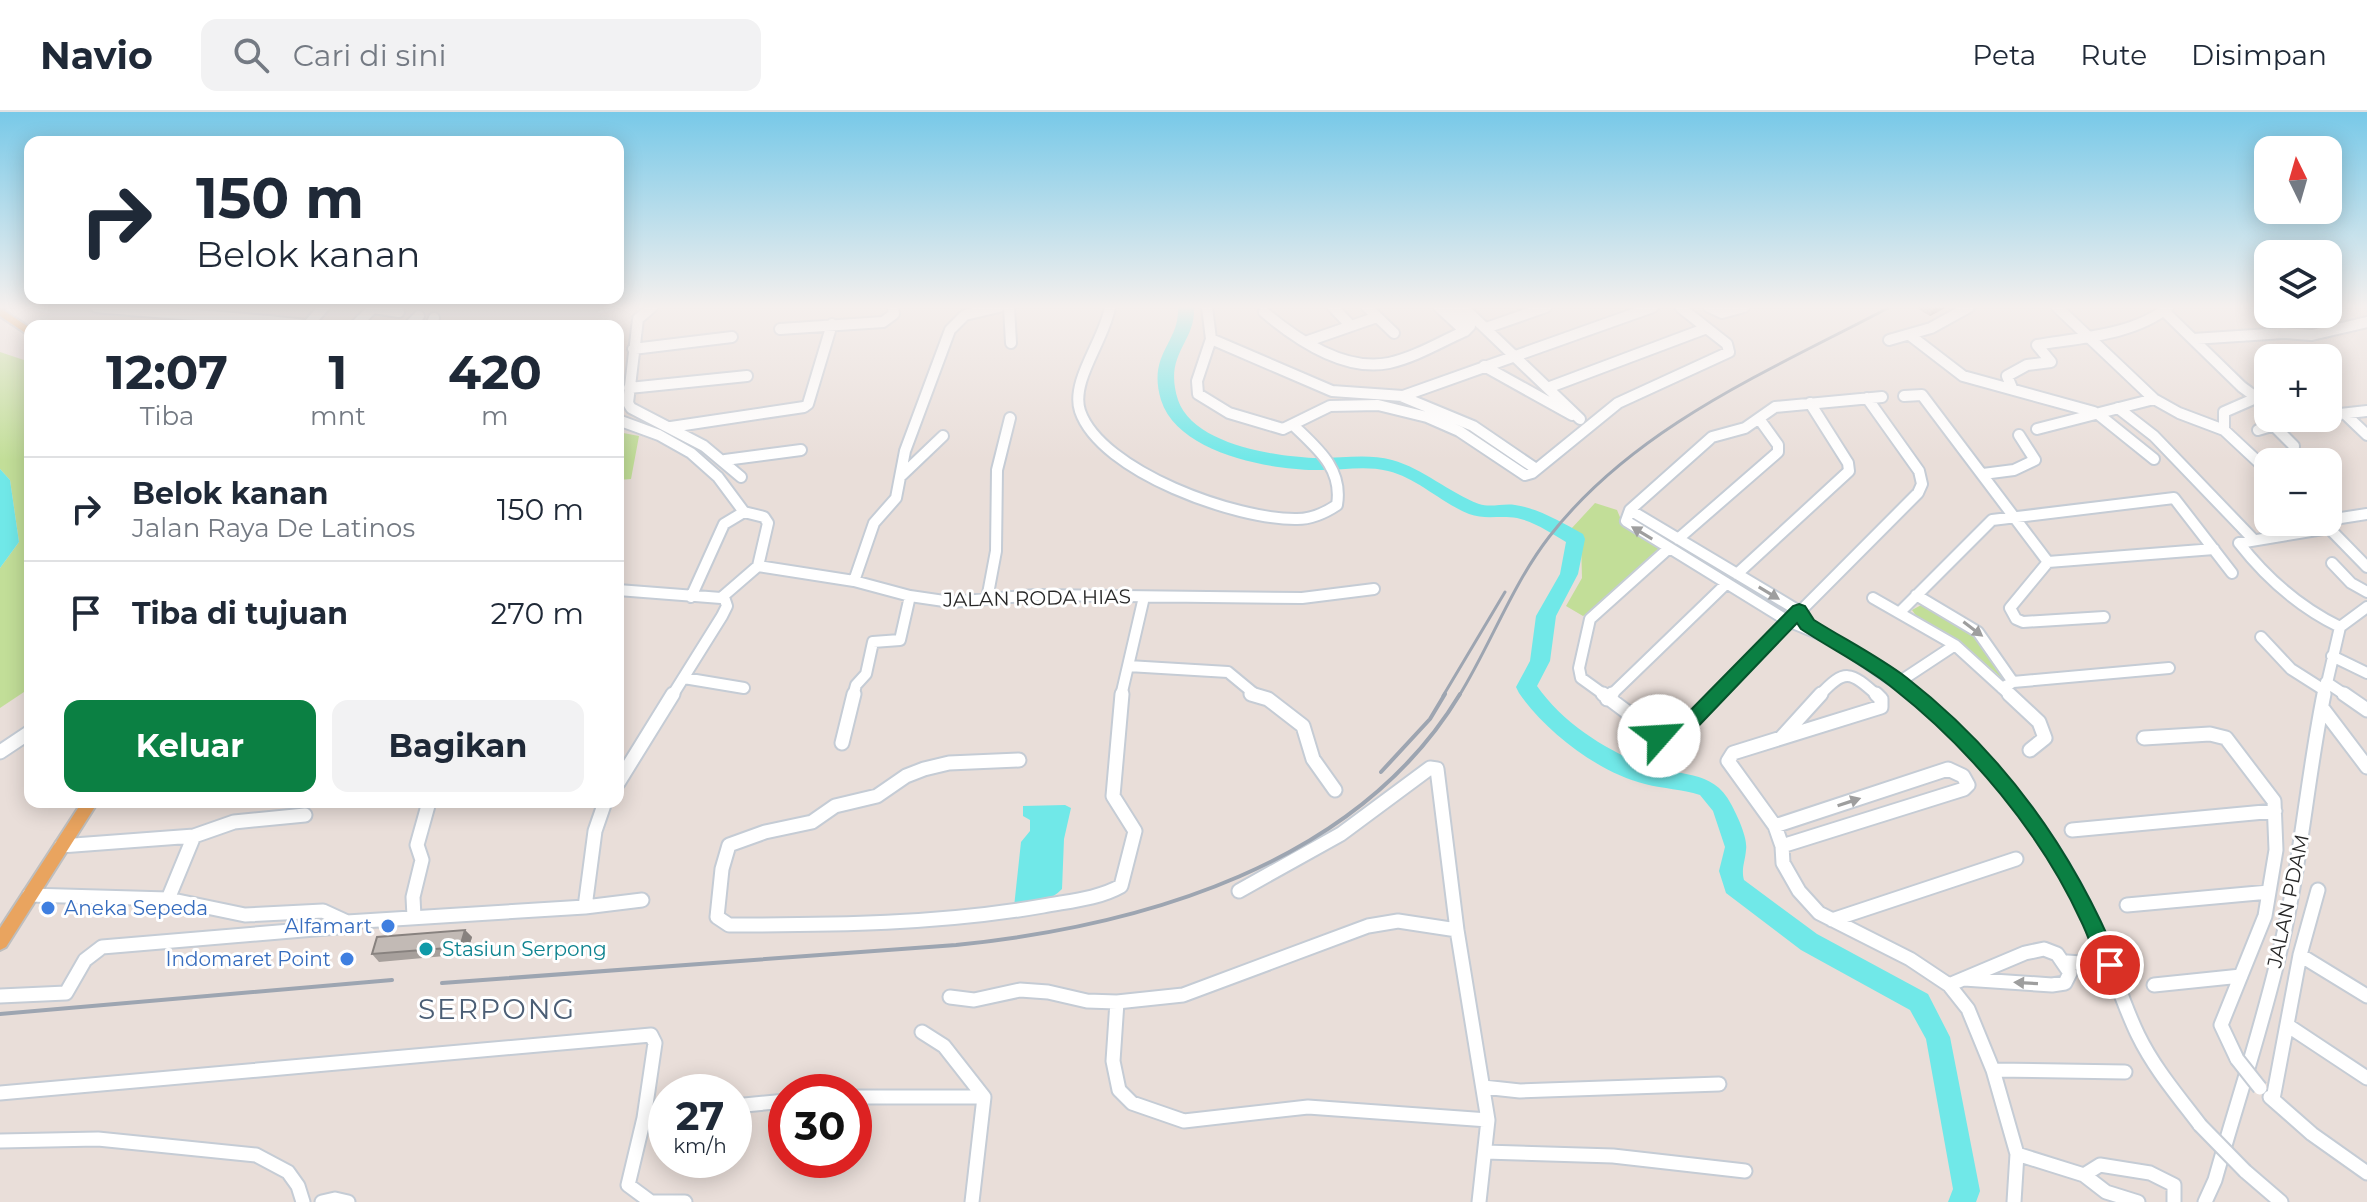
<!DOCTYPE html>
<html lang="id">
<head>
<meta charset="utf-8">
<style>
  body { margin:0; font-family:Montserrat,sans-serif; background:#f2f2f3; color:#1f2937; height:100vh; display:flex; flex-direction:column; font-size:30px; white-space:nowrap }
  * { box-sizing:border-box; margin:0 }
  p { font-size:26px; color:#747a83 }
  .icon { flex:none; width:44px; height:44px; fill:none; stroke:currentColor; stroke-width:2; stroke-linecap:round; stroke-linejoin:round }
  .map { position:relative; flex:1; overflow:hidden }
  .panel { position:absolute; left:24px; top:208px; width:600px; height:488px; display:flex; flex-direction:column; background:#fff; border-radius:16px; box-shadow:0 4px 20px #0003 }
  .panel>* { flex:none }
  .hud { position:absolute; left:24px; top:24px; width:600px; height:168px; border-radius:16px; box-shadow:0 4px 20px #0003; background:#fff; color:#1f2937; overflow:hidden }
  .needle { width:52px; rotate:355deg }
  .fabs { position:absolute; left:2254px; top:24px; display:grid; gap:16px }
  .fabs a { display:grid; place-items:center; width:88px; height:88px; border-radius:16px; background:#fff; box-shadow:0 4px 20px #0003; font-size:40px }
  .speed { position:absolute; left:648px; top:962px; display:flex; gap:16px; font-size:40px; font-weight:700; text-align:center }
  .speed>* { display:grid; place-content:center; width:104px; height:104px; border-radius:50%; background:#fff; box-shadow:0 4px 20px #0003; line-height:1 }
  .speed small { font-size:20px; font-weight:400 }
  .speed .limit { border:12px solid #d22; background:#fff; color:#111 }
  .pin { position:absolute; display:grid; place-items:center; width:68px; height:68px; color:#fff; margin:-34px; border:4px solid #fff; border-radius:50%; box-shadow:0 2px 8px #0007 }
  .me { position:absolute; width:88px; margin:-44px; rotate:64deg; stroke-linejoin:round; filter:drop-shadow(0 0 6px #0008) }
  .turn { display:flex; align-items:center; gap:28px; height:168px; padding:0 40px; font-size:36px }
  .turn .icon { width:104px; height:104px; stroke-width:2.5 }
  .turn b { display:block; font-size:56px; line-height:68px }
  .eta { display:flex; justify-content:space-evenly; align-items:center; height:136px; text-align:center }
  .eta b { font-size:48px; font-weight:700; line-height:56px }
  .primary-button { display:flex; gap:16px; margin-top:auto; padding:16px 40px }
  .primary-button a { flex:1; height:92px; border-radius:16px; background:#0b8043; color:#fff; font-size:32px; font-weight:700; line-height:92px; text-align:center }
  .primary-button a+a { background:#f2f2f3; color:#1f2937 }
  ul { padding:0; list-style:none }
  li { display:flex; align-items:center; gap:24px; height:104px; padding:0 40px; border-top:2px solid #e0e1e3 }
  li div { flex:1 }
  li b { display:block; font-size:30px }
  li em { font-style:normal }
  header { display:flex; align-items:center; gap:48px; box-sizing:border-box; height:112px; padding:0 40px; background:#fff; border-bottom:2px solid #e0e1e3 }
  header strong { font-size:38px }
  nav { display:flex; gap:44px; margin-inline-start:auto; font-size:28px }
  .search { width:560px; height:72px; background:#f2f2f3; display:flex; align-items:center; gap:20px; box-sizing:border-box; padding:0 28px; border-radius:16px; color:#747a83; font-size:30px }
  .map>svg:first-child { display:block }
</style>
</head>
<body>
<header>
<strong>Navio</strong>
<div class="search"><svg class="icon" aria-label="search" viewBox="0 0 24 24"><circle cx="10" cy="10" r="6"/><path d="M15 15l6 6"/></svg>Cari di sini</div>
<nav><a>Peta</a><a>Rute</a><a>Disimpan</a></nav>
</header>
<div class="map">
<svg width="2367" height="1090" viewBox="0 0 2367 1090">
  <rect width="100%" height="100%" fill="#e9ded9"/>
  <path fill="#ebd7c9" d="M2273,202H2325L2343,214L2294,221Z"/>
  <path fill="#c2de98" d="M0,240L30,250V576L0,596V456L19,430L10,368L0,357Z
    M618,320L639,324L631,367L618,368Z
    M1595,391L1617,398L1624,415L1660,437L1601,493L1583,504L1566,494L1582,466L1581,428L1571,417Z
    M1925,491L1973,517L2012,565L2004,568L1959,529L1917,505L1912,498Z"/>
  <path fill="#70e8e8" d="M0,357L10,368L19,430L0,456Z
    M1065,693L1071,696L1064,727L1062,777C1050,790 1030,793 1014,795L1021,730L1030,719V708L1023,704V694Z"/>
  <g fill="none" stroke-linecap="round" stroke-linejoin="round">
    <path fill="#70e8e8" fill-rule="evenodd" d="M1178,195H1194C1196,231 1163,241 1178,288C1193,332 1273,344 1313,346C1339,347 1366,341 1392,348C1424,357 1448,380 1479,392C1491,396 1503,391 1515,393C1540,397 1561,410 1583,422L1585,427L1578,462L1556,504L1550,549L1537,574C1562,610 1605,638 1645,653C1677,665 1713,656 1731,692C1737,703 1748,726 1746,738C1745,750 1741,757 1744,768L1817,822L1928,882L1950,925L1980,1079L1976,1090H1948L1953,1077L1926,927L1910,898L1801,838L1726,781L1719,759L1725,735L1713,699L1700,683C1682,677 1664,677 1645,672C1599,661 1545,619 1519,581L1516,575L1530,549L1536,504L1560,462L1566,430C1551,421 1535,410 1517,406C1500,403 1485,408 1469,402C1440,390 1417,366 1388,359C1364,353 1339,359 1314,358C1267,357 1178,341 1161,288C1147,241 1180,231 1178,195Z"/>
    <defs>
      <path id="minor-far1" d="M96,195C169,202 241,205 313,214
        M652,195L638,207L628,291L631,296L704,334L741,365
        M1009,195L1011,231
        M1110,195C1105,227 1070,269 1080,299C1101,360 1237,408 1297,407C1312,407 1325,401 1337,393C1343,357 1318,337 1294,314
        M1207,195L1211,227L1197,269L1198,282L1229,301L1283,317L1330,294L1378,293L1427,305L1459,319L1525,363L1532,361L1618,291L1729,240L1727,232L1680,195
        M1333,195L1351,214
        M1367,195L1394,221
        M1439,195L1465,219
        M1452,195L1470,214L1465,219
        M1463,195L1580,307
        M1709,195L1722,201L1744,195
        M2057,195L2154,287L2179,301L2224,318L2268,359
        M373,196L399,200
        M1264,200C1296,227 1345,260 1389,251C1416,245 1440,230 1465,219
        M2165,200L2242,275L2268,294
        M308,213L324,195
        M355,214L374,195
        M409,214L419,204
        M431,214L434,206
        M1486,216L1546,195
        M780,217L883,210L894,202L893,195
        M1911,224L1963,264L2094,300
        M1211,227L1332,279L1403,284L1653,195
        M2193,227L2284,221L2312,223L2367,210
        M1889,228L1931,216L1969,195
        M1305,230L1377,205
        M633,237L732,225
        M1484,254L1572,303
        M1550,275L1707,216
        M629,276L747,264
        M2012,276L2007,264L2027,253L2051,250L2037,233C2078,226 2135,223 2168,195
        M1904,284L1922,283L2048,450
        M1403,285L1473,314L1536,357
        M1882,285L1775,295L1745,316L1712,325L1630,398L1626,409L1788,509L1832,527L1915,584
        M2118,296L2154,324L2253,427
        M2098,302L2154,347
        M2346,303L2367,323
        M618,308L659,323L691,341L718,365L744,400L764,405L768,411L758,454
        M2271,311L2294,334L2293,350
        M671,315L804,295L808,292L832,212
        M2037,317L2154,287
        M2224,318V300L2256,286
        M2258,318L2295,307L2367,299
        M725,348L801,338
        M1983,362L2014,358L2035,348L2019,323
        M900,365L943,324
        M1630,398L1799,499L1803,505
        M2328,408L2367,402
        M2326,413L2367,455
        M2329,416L2239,431C2267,467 2299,495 2340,515
        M1678,427L1778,340V333L1760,308
        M2332,451L2351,471L2367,480
        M1737,462L1849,359L1848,351L1810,291
        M854,469L874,411L896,386L905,339L950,218L965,203L999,195
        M618,478L721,486L758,454L854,469L910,484L951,490L1036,483L1302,486L1374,477
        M1916,483L1978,520L2013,570
        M691,485L724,412L744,400
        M1873,486L1955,533L2011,584
        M987,487L996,439L997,358L1010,306
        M1900,500L1992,408L2174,386L2232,461
        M2104,505L2023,510L2016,507L2010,496L2048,450L2214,437
        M2261,525L2291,557L2324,578
        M2332,544L2367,561
        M1128,554L1228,560L1257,584
        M684,566L744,576
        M1899,570L1955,533
        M2326,570L2347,584
        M2002,576L2013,570L2169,556
        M672,584L722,504L727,494L724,485
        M853,584L856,573L866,562L873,530L900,528L910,484
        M1121,584L1144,485
        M1606,584L1581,566L1579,556L1590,507L1668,437
        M1610,584L1726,472
        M1716,584L1918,381L1922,372L1919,359L1867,286
        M1819,584C1845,556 1850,559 1878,584
        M2324,584L2340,515L2367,495"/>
      <path id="minor" d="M1251,582L1268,587L1303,614L1313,647L1335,678
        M1603,582L1659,624L1679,622L1718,582
        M1876,582L1881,587V595L1733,641L1728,649L1775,714L1782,734L1783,751L1799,779L1819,801L1910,847L1949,873L1968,897L1993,958L2017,1042L2014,1090
        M1912,582C1987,643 2048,717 2090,804C2109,842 2119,884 2138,923C2154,956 2178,984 2200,1013
        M2009,582L2039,610L2045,626L2030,638
        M2344,582L2367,598
        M1607,587L1612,582
        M2323,597L2367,655
        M1781,626L1821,582
        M2144,626L2210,622L2226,626L2274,689L2276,738L2265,804L2221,913L2237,947
        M842,631L854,582
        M0,640L30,620
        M1019,648L949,651L924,657L906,664L877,684L835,694L812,710L765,720L729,733L722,757L717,805L729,813C834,813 940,812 1043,794C1069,789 1098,787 1121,774L1135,719L1113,684L1122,582
        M618,671L673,582
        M1775,714L1948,657L1963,664L1968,673L1964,677L1782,734
        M2072,718L2275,699
        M61,734L194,724L234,710L305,703
        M1239,779L1341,722L1430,656L1437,657L1457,818L1488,1008L1479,1090
        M29,783L168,787L245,803L323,799L347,810
        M168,787L194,724
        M2127,793L2269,780
        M585,795L595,719L605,690
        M414,805L413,785L422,748L417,733L429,690
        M1832,808L2016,747
        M2300,843L2367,884
        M2067,850L2110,853
        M1949,873L2025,841L2044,837L2057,842L2070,861L2065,871L2052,873L1964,867
        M2154,873L2241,864
        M0,884L66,881L85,848L102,835L338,815L347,810L585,795L642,788
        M950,885L974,888L1020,878L1048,880L1087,889L1117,890L1183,883L1368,814L1398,809L1457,818
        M1117,890L1113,949L1119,978L1132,991L1184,1009L1308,995L1488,1008
        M2287,913L2367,966
        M922,920L944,934L984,985L972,1090
        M1993,958L2125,960
        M1483,975L1520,979L1719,972
        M0,981L651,923L655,931L644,1006
        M854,985H984
        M2270,985L2312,1022L2367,1061
        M2273,987L2300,843L2318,778
        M734,994L786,989
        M0,1029L98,1027L256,1043L288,1060L298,1074L303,1090
        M1485,1040L1613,1044L1745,1059
        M2017,1042L2084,1063L2106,1080L2138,1090
        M2245,1059L2281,1090
        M2084,1063L2100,1053L2150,1061L2174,1073V1090
        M322,1090L335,1087L348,1090
        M651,1090L628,1073L644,1006L666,1004
        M651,1090H685
        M2205,1090L2215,1068C2237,990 2263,913 2281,834C2301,751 2307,666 2324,582"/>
      <path id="major" d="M0,196L30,216V224L0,204Z
        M82,690H98L6,835L0,838V816Z"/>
    </defs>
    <use href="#minor-far1" stroke="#c5ccd5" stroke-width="14"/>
    <use href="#minor" stroke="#c5ccd5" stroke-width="17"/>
    <use href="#major" stroke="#bebebe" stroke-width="4"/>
    <use href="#minor-far1" stroke="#fff" stroke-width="10"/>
    <use href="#minor" stroke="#fff" stroke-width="13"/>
    <use href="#major" fill="#e9a45f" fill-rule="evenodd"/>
    <path stroke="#9da5b1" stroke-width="3" d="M1443,584L1505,480
      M1459,584C1491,532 1512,473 1549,425C1635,314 1769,259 1890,195"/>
    <path stroke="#9da5b1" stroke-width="4" d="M1381,660L1430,607L1445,582
      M442,871L956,833C1142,814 1357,753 1460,582
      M0,902L392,868"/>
    <defs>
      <path id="minor-bridge" d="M2237,947L2260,976
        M2200,1013L2245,1059"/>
    </defs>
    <use href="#minor-bridge" stroke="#c5ccd5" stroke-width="17" stroke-linecap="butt"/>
    <use href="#minor-bridge" stroke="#fff" stroke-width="13"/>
  </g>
  <path fill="#a7a09c" d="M1915,195H1947L1930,204Z
    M465,818L472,825L467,842L379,850L372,842Z"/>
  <path fill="#88827f" d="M1935,195H1947L1930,204Z
    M465,818L472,825L467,842L460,835Z"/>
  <path fill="#c2bab5" stroke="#88827f" stroke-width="2" d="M465,818L460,835L372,842L377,825Z"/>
  <defs><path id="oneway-solid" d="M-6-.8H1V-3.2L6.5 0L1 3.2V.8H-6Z" transform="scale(2)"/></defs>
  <g fill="#9e9e9e">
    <use href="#oneway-solid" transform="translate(1642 421) rotate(-149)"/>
    <use href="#oneway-solid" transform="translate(1769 481) rotate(31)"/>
    <use href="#oneway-solid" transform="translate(1973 517) rotate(37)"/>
    <use href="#oneway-solid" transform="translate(1849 690) rotate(-18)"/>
    <use href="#oneway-solid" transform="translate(2026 871) rotate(-177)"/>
  </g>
  <linearGradient id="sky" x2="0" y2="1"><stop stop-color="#78c9e8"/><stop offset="0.56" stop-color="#f5f0ee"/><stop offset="1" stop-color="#f5f0ee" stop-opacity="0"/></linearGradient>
  <rect width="2367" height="348" fill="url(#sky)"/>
  <path fill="#0b8043" stroke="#07532c" stroke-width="2" d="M1799,492L1805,494L1814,508C1844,527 1878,544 1907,566C2003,641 2074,740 2120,853L2117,860L2110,863L2102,860C2094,843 2089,825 2081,809C2041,721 1969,636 1894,577C1866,554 1831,537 1801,517L1797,511L1686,627L1659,632L1652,629L1650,624L1652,618L1674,615L1793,494Z"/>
  <g fill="#3f7fe0" stroke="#fff" stroke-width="3">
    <circle cx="48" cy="796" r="8"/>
    <circle cx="388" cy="814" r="8"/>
    <circle cx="347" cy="847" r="8"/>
  </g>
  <circle fill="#0f9aa8" stroke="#fff" stroke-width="3" cx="426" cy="837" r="8"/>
  <g text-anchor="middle" stroke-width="6" stroke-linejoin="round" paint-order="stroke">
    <g font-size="20" fill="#272727" stroke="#fff">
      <text transform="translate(1037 486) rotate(-1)" y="7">JALAN RODA HIAS</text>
      <text transform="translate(2288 789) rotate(-78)" y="7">JALAN PDAM</text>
    </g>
    <g font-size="20" fill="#366cbe" stroke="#fff" text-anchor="end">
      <text x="64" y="803" text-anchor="start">Aneka Sepeda</text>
      <text x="372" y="821">Alfamart</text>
      <text x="331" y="854">Indomaret Point</text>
    </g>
    <g font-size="20" fill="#0d838f" stroke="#fff" text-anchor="start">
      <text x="442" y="844">Stasiun Serpong</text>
    </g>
    <g font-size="28" letter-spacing="2" fill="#4b5e75" stroke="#fff">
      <text x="497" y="907">SERPONG</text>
    </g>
  </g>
</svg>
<div class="fabs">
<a><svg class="needle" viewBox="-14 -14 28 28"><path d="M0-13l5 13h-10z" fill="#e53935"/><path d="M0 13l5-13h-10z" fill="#747a83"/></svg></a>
<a><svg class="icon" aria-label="layers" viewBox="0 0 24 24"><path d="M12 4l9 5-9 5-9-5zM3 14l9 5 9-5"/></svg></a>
<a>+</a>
<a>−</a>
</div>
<div class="speed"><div>27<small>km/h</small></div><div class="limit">30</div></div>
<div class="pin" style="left:2110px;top:853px;background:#d93025"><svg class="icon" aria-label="arrive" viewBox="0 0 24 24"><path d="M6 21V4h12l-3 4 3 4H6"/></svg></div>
<svg class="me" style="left:1659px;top:624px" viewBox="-20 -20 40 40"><circle r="19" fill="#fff"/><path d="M0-13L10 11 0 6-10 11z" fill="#0b8043"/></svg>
<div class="hud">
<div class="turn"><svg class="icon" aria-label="right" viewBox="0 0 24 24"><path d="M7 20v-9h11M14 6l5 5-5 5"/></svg><div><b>150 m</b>Belok kanan</div></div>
</div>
<section class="panel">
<div class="eta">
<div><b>12:07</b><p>Tiba</p></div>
<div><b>1</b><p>mnt</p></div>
<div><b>420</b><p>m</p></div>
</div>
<ul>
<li><svg class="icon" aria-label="right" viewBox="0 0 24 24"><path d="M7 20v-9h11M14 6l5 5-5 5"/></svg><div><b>Belok kanan</b><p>Jalan Raya De Latinos</p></div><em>150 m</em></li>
<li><svg class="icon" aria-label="arrive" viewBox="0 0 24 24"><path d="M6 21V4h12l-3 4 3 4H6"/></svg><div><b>Tiba di tujuan</b></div><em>270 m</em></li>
</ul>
<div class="primary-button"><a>Keluar</a><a>Bagikan</a></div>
</section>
</div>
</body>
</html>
